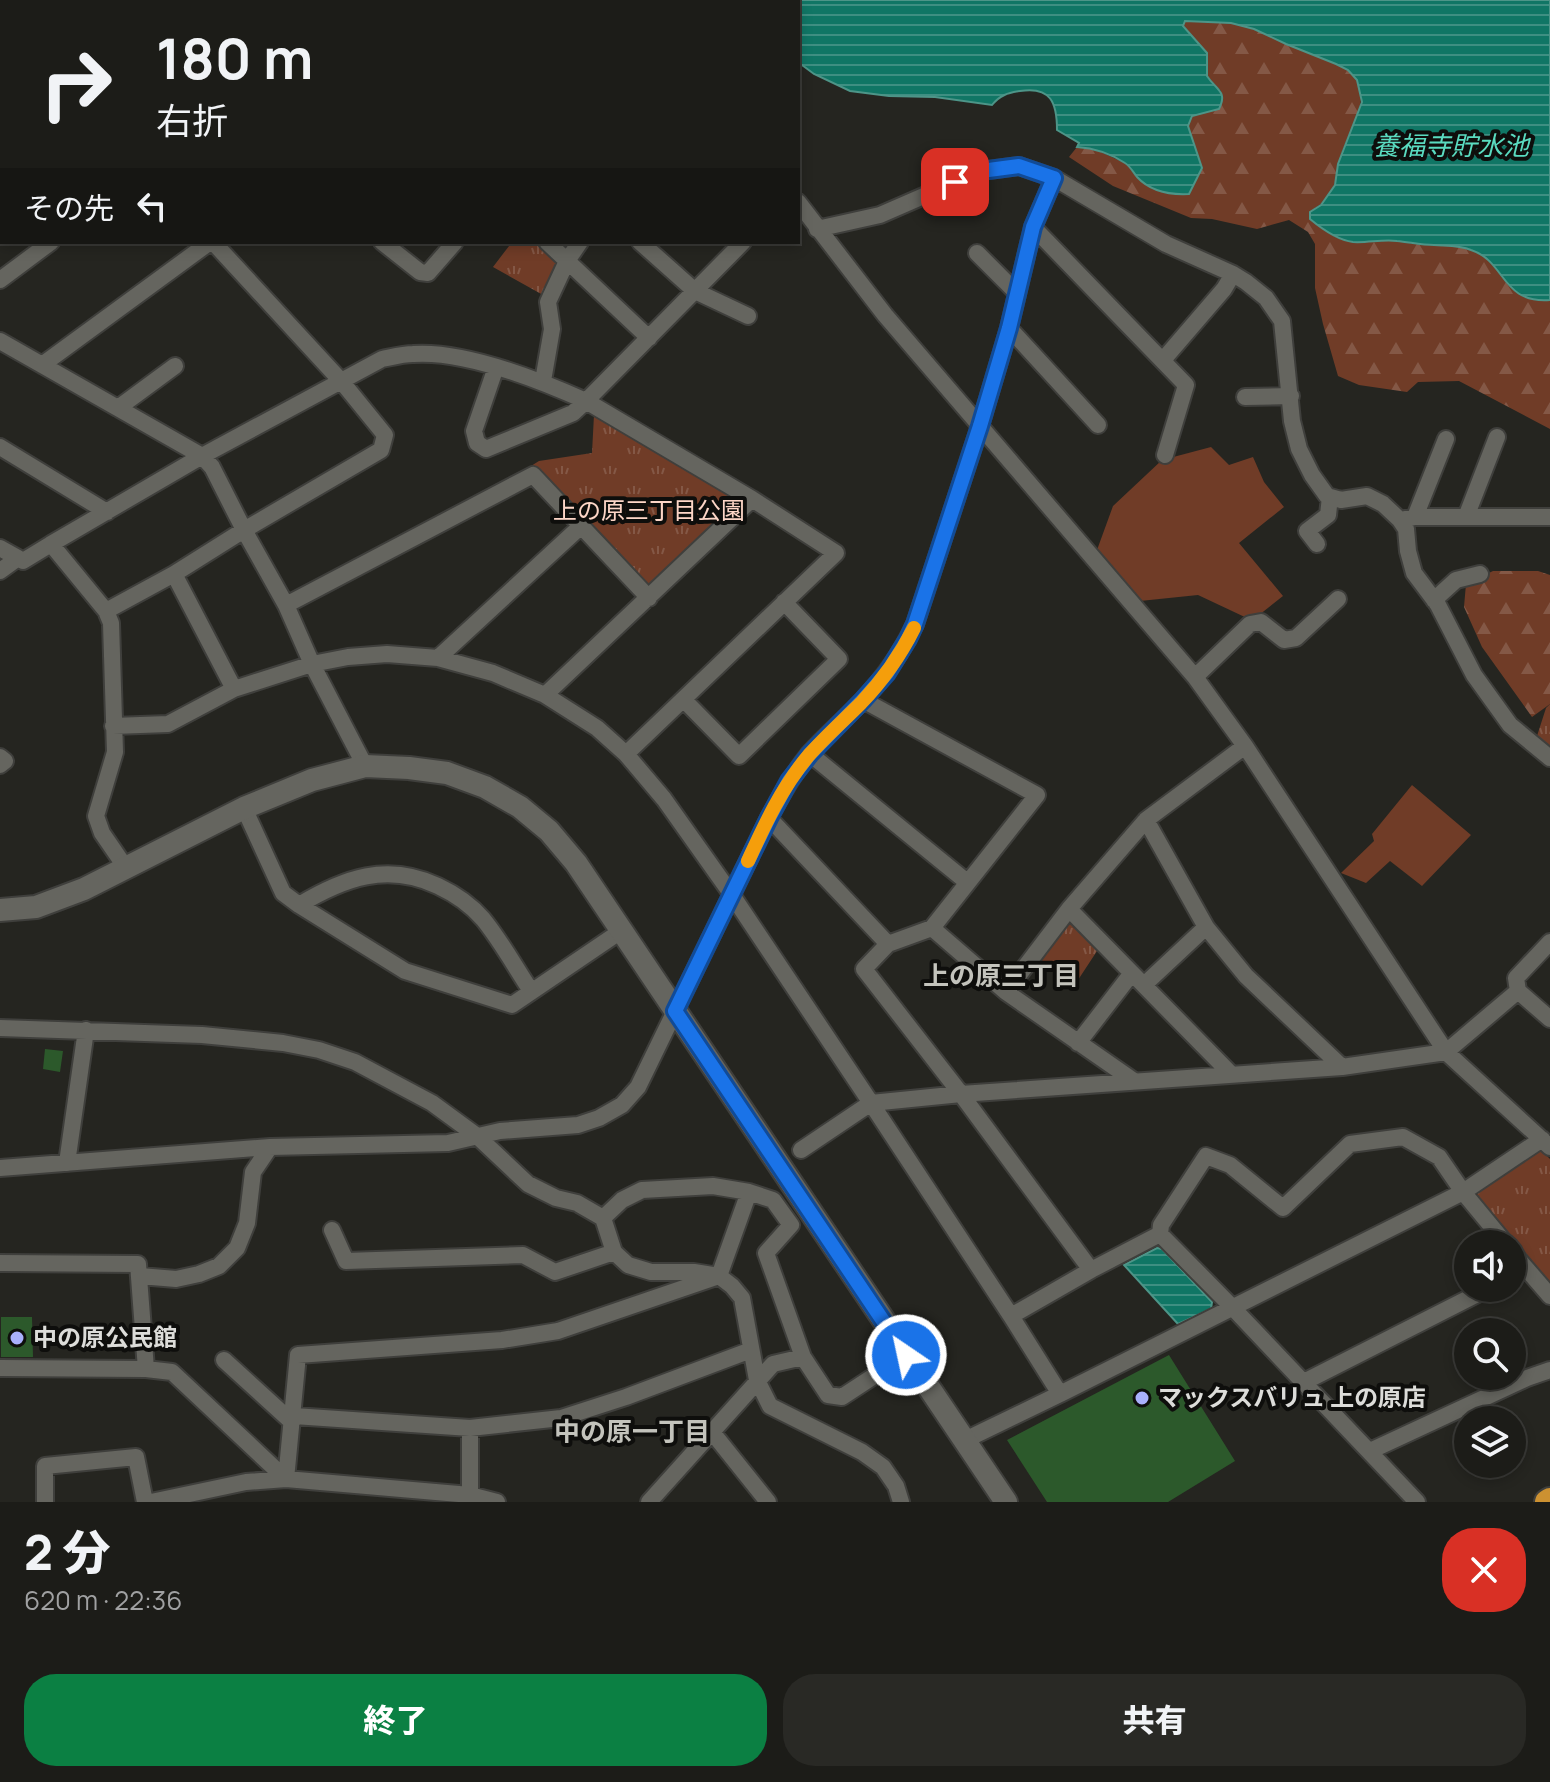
<!DOCTYPE html>
<html lang="ja">
<head>
<meta charset="utf-8">
<style>
  body { margin:0; font-family:Manrope,"Noto Sans JP",sans-serif; background:#292925; color:#f1f3f6; height:100vh; display:flex; flex-direction:column; font-size:30px; white-space:nowrap }
  * { box-sizing:border-box; margin:0 }
  p { font-size:26px; color:#a0a1a2 }
  .icon { flex:none; width:44px; height:44px; fill:none; stroke:currentColor; stroke-width:2; stroke-linecap:round; stroke-linejoin:round }
  .map { position:relative; height:1502px; overflow:hidden }
  .side { display:flex; flex-direction:column; background:#1c1c18; flex:1 }
  .side>* { flex:none }
  .top-card { position:absolute; left:0px; top:0px; width:800px; height:244px; box-shadow:0 4px 12px #0003,0 0 0 2px #3a3a37; background:#1c1c18; color:#f1f3f6; overflow:hidden }
  .controls { position:absolute; left:1454px; top:1230px; display:grid; gap:16px }
  .controls a { display:grid; place-items:center; width:72px; height:72px; border-radius:50%; background:#1c1c18; box-shadow:0 4px 12px #0003,0 0 0 2px #3a3a37; font-size:40px }
  .pin { position:absolute; display:grid; place-items:center; width:68px; height:68px; color:#fff; margin:-34px; border-radius:16px; box-shadow:0 4px 12px #0006 }
  .me { position:absolute; width:88px; margin:-44px; rotate:326deg; stroke-linejoin:round; filter:drop-shadow(0 0 6px #0008) }
  .turn { display:flex; align-items:center; gap:28px; height:168px; padding:0 24px; font-size:36px }
  .turn .icon { width:104px; height:104px; stroke-width:2.5 }
  .turn b { display:block; font-size:56px; line-height:68px }
  .then { display:flex; align-items:center; height:76px; padding:0 24px; background:#0003; gap:16px; font-size:30px }
  .round { display:grid; place-items:center; flex:none; width:84px; height:84px; border-radius:32px; background:#292925 }
  .summary { display:flex; align-items:center; justify-content:space-between; height:136px; padding:0 24px }
  h1 { font-size:48px; font-weight:800; line-height:60px }
  .button { display:flex; gap:16px; margin-top:auto; padding:16px 24px }
  .button a { flex:1; height:92px; border-radius:32px; background:#0b8043; color:#fff; font-size:32px; font-weight:800; line-height:92px; text-align:center }
  .button a+a { background:#292925; color:#f1f3f6 }
  .map>svg:first-child { display:block }
</style>
</head>
<body>
<div class="map">
<svg width="1550" height="1502" viewBox="0 0 1550 1502">
  <defs>
    <pattern id="forest-firs" width="22" height="20" patternUnits="userSpaceOnUse" patternTransform="scale(2)"><rect width="22" height="20" fill="#703c27"/><path d="M5 1l3.5 6h-7zM16 11l3.5 6h-7z" fill="#845846"/></pattern>
    <pattern id="park-tufts" width="24" height="20" patternUnits="userSpaceOnUse" patternTransform="scale(2)"><rect width="24" height="20" fill="#703c27"/><path d="M3 7l-1-3M5 7V3M7 7l1-3M15 17l-1-3M17 17v-4M19 17l1-3" fill="none" stroke="#845846"/></pattern>
    <pattern id="water-rules" width="6" height="5" patternUnits="userSpaceOnUse" patternTransform="scale(2)"><rect width="6" height="5" fill="#107665"/><path d="M0 2.5h6" fill="none" stroke="#3e8f82"/></pattern>
  </defs>
  <rect width="100%" height="100%" fill="#252520"/>
  <path fill="#703c27" d="M1211,447L1229,465L1253,457L1264,482L1284,507L1239,543L1283,596L1259,615L1249,619L1198,595L1140,601L1097,550L1113,506L1162,460Z
    M1412,785L1471,835L1422,886L1390,861L1366,883L1341,873L1374,841L1372,834Z"/>
  <path fill="url(#forest-firs)" d="M1185,20C1202,21 1219,21 1235,24C1254,28 1269,36 1286,44C1305,53 1346,61 1357,80C1369,102 1351,128 1343,149C1335,171 1339,195 1315,208C1319,215 1324,229 1331,234C1350,248 1376,239 1397,241C1404,241 1410,244 1416,244C1434,246 1453,243 1471,250C1506,261 1502,303 1550,300V429L1459,381L1418,382L1407,392L1359,385L1338,376L1323,324L1315,288V244L1308,232L1289,220L1257,229L1212,219L1191,218L1113,186L1069,157L1077,147L1092,148L1127,164L1139,180L1189,194L1202,168L1188,126L1192,116L1219,109L1221,91L1207,76V53L1183,25Z
    M1493,571H1538L1550,575V704L1532,717L1482,647L1464,607L1466,584Z"/>
  <path fill="url(#park-tufts)" d="M512,242H540L561,261L543,295L493,267Z
    M594,415L734,497L735,506L647,588L531,466L539,461L592,453Z
    M1550,704V749L1545,746L1537,736L1546,708Z
    M1070,920L1099,948L1076,983L1041,960Z
    M1540,1149L1550,1159V1288L1475,1199L1480,1189Z"/>
  <path fill="url(#water-rules)" stroke="#4d9588" stroke-width="2" d="M747,0H1550V300C1501,304 1506,261 1471,250C1459,245 1446,246 1434,245C1421,245 1409,242 1397,241C1383,239 1368,243 1353,242C1337,240 1322,229 1310,219V212L1321,205L1335,185L1338,164L1362,102L1357,80L1348,70L1336,64L1286,44L1254,29L1231,23L1185,21L1183,26L1207,53V76C1216,90 1228,91 1219,109L1192,116L1188,126L1202,168L1189,194C1170,195 1150,191 1137,177C1133,172 1130,166 1125,163C1111,154 1093,148 1077,147L1079,143L1057,130C1057,103 1051,86 1020,91C1008,93 1000,95 992,105L935,97L889,96L850,91L814,74L798,62V2H748Z
    M1157,1248L1162,1249L1212,1302L1211,1309L1178,1324L1124,1265Z"/>
  <path fill="#2c592b" d="M45,1049L63,1051L60,1072L43,1069Z
    M1,1317H32L33,1357H1Z
    M1169,1355L1235,1461L1168,1502H1047L1007,1440Z"/>
  <g fill="none" stroke-linecap="round" stroke-linejoin="round">
    <defs>
      <path id="street" d="M41,0L43,2
        M365,0L366,2
        M153,2L156,0
        M283,2L287,0
        M418,2L421,0
        M0,69L2,71
        M0,186L2,189
        M798,202L885,315L1195,677L1245,746L1446,1052L1550,1147
        M1033,227L1186,385L1165,455
        M817,229L880,215L981,171L1019,166L1054,178L1166,244L1233,274L1246,282L1266,298L1282,321L1292,421L1299,449L1312,475L1327,496L1341,500L1367,496L1383,504L1400,520L1406,529L1408,551L1414,573L1438,605L1474,675L1510,725L1550,758
        M213,242L342,382L385,435L381,450L244,530L174,574L234,689
        M382,242L420,272L428,273L455,242
        M547,242L649,338
        M640,242L695,291L748,316
        M977,253L1017,293
        M0,280L51,242
        M1009,328L1098,425
        M0,341L202,456L212,467L244,530L286,605L312,664L365,766
        M1163,360L1224,289L1233,274
        M42,365L210,242
        M543,381L552,329L548,302L567,261L580,242
        M1245,397L1291,396
        M118,408L175,366
        M0,447L107,512
        M1415,517L1446,439
        M1466,517L1497,437
        M1400,520L1415,517H1550
        M1317,544L1307,531L1328,515L1330,497
        M0,548L18,558
        M0,571L18,558L23,561L51,544
        M1434,600L1456,580L1480,574
        M286,605L533,475L649,598
        M106,611L174,574
        M438,658L580,527
        M1195,677L1250,624L1261,622L1284,640L1296,638L1338,599
        M545,695L752,499
        M684,700L739,756L839,659L784,602
        M863,700L1037,795L932,928L888,944L864,969L961,1094L1091,1270L1011,1316L1060,1394L963,1441
        M113,726L168,724L234,689L312,664L348,657L387,654L438,658L493,673L545,695L597,728L626,754L664,799L732,895L871,1103L961,1094L1342,1067L1446,1052L1518,991
        M626,754L836,553L752,499L586,401L743,242
        M810,754L967,882
        M0,757L5,761L0,765
        M244,808L283,893L299,905L405,971L512,1005L621,931
        M769,818L888,944
        M1146,820L1206,927L1246,976L1342,1067
        M126,868L102,833L96,816L115,752L111,623L106,611L51,544L202,456L382,359C392,357 403,354 413,354C465,350 539,380 586,401L573,413L486,449L477,443L474,431L496,367
        M299,905C344,878 387,862 438,886C455,894 471,905 483,919C501,941 515,967 531,991
        M1069,909L1231,1074
        M932,928L1006,992L1134,1081
        M1550,942L1516,978L1518,991L1550,1019
        M1145,984L1206,927
        M1006,992L1069,909L1146,820L1245,746
        M0,1028L202,1035L283,1043L319,1050L355,1062L432,1103L477,1136L528,1184L556,1198L577,1203L603,1218L614,1252L628,1265L651,1272H694L719,1276L732,1286L742,1298L757,1380L770,1406L862,1452L883,1467L896,1486L901,1502
        M1078,1043L1132,973
        M801,1150L871,1103L1011,1316
        M67,1163L86,1030
        M0,1168L270,1147L448,1143L500,1131L578,1125L599,1118L622,1105L638,1087L769,818C781,795 793,774 809,754C826,735 845,719 862,701C884,678 902,652 915,624L980,426L1009,328L1033,227L1054,178
        M603,1218L622,1200L642,1190L713,1186L749,1192L773,1200L791,1225L766,1253L803,1357L828,1395L842,1397L906,1355
        M332,1230L346,1261L523,1255L555,1272L614,1252
        M1160,1234L1233,1308L1417,1502
        M1512,1252L1550,1296
        M0,1263L138,1264L146,1369
        M1091,1270L1160,1234L1161,1225L1206,1156L1230,1165L1283,1208L1350,1144L1403,1137L1439,1157L1463,1192L1506,1244
        M140,1276L176,1279L199,1274L219,1266L237,1248L247,1223L253,1172L270,1147
        M1512,1276L1526,1269
        M224,1360L292,1422
        M0,1368L146,1369L172,1372L286,1479
        M1304,1382L1489,1288
        M1060,1394L1463,1192L1542,1139
        M294,1416L470,1428L561,1418L626,1397L751,1350
        M470,1428V1502
        M712,1432L768,1502
        M1370,1451L1527,1378L1550,1370
        M286,1479L298,1355L502,1340L558,1331L719,1276L749,1192
        M45,1502V1466L136,1457L145,1502
        M151,1502L246,1482L286,1479L470,1495L497,1502
        M649,1502L773,1364L803,1357"/>
      <path id="secondary" d="M667,0L668,2
        M0,910L36,907L84,889L244,808L312,780L365,766L409,768L447,773L485,787L520,807L549,831L576,863L1006,1502"/>
      <path id="highway" d="M1547,1502L1550,1500"/>
    </defs>
    <use href="#street" stroke="#3f3f3c" stroke-width="20"/>
    <use href="#secondary" stroke="#3f3f3c" stroke-width="26"/>
    <use href="#highway" stroke="#3f3f3c" stroke-width="28"/>
    <use href="#street" stroke="#65655f" stroke-width="16"/>
    <use href="#secondary" stroke="#65655f" stroke-width="22"/>
    <use href="#highway" stroke="#cc9131" stroke-width="24"/>
  </g>
  <g fill="none" stroke-linecap="round" stroke-linejoin="round">
    <defs>
      <path id="route" d="M906,1355L675,1011L769,818L789,781L810,754L863,700L887,673L908,639L915,624L980,426L1009,328L1033,227L1054,178L1019,166L981,171L955,182"/>
    </defs>
    <use href="#route" stroke="#114b97" stroke-width="20"/>
    <use href="#route" stroke="#1a73e8" stroke-width="14"/>
    <path stroke="#f59e0b" stroke-width="14" d="M748,861C765,824 782,787 809,755C825,737 844,720 861,703C882,681 900,656 914,628"/>
  </g>
  <g fill="#a9b0fc" stroke="#0e0e0c" stroke-width="3">
    <circle cx="17" cy="1338" r="8"/>
    <circle cx="1142" cy="1398" r="8"/>
  </g>
  <g text-anchor="middle" stroke-width="8" stroke-linejoin="round" paint-order="stroke">
    <g font-size="24" fill="#fdd6c7" stroke="#0e0e0c">
      <text x="649" y="519">上の原三丁目公園</text>
    </g>
    <g font-size="24" font-weight="bold" fill="#dcdcd9" stroke="#0e0e0c" text-anchor="start">
      <text x="33" y="1346">中の原公民館</text>
      <text x="1158" y="1406">マックスバリュ 上の原店</text>
    </g>
    <g font-size="26" font-style="italic" fill="#5adbc0" stroke="#0e0e0c">
      <text x="1451" y="155">養福寺貯水池</text>
    </g>
    <g font-size="26" font-weight="bold" fill="#c3c3bc" stroke="#0e0e0c">
      <text x="1001" y="985">上の原三丁目</text>
      <text x="632" y="1441">中の原一丁目</text>
    </g>
  </g>
</svg>
<div class="controls">
<a><svg class="icon" aria-label="sound" viewBox="0 0 24 24"><path d="M4 9h4l5-4v14l-5-4H4zM17 9q2 3 0 6"/></svg></a>
<a><svg class="icon" aria-label="search" viewBox="0 0 24 24"><circle cx="10" cy="10" r="6"/><path d="M15 15l6 6"/></svg></a>
<a><svg class="icon" aria-label="layers" viewBox="0 0 24 24"><path d="M12 4l9 5-9 5-9-5zM3 14l9 5 9-5"/></svg></a>
</div>
<div class="pin" style="left:955px;top:182px;background:#d93025"><svg class="icon" aria-label="arrive" viewBox="0 0 24 24"><path d="M6 21V4h12l-3 4 3 4H6"/></svg></div>
<svg class="me" style="left:906px;top:1355px" viewBox="-20 -20 40 40"><circle r="17" fill="#1a73e8" stroke="#fff" stroke-width="3"/><path d="M0-11L8 9 0 5-8 9z" fill="#fff"/></svg>
<div class="top-card">
<div class="turn"><svg class="icon" aria-label="right" viewBox="0 0 24 24"><path d="M7 20v-9h11M14 6l5 5-5 5"/></svg><div><b>180 m</b>右折</div></div>
<div class="then">その先<svg class="icon" aria-label="left" viewBox="0 0 24 24"><path d="M17 20v-9H6M10 6l-5 5 5 5"/></svg></div>
</div>
</div>
<section class="side">
<div class="summary"><div><h1>2 分</h1><p>620 m · 22:36</p></div><a class="round" style="background:#d93025;color:#fff"><svg class="icon" aria-label="close" viewBox="0 0 24 24"><path d="M6 6l12 12M18 6L6 18"/></svg></a></div>
<div class="button"><a>終了</a><a>共有</a></div>
</section>
</body>
</html>
